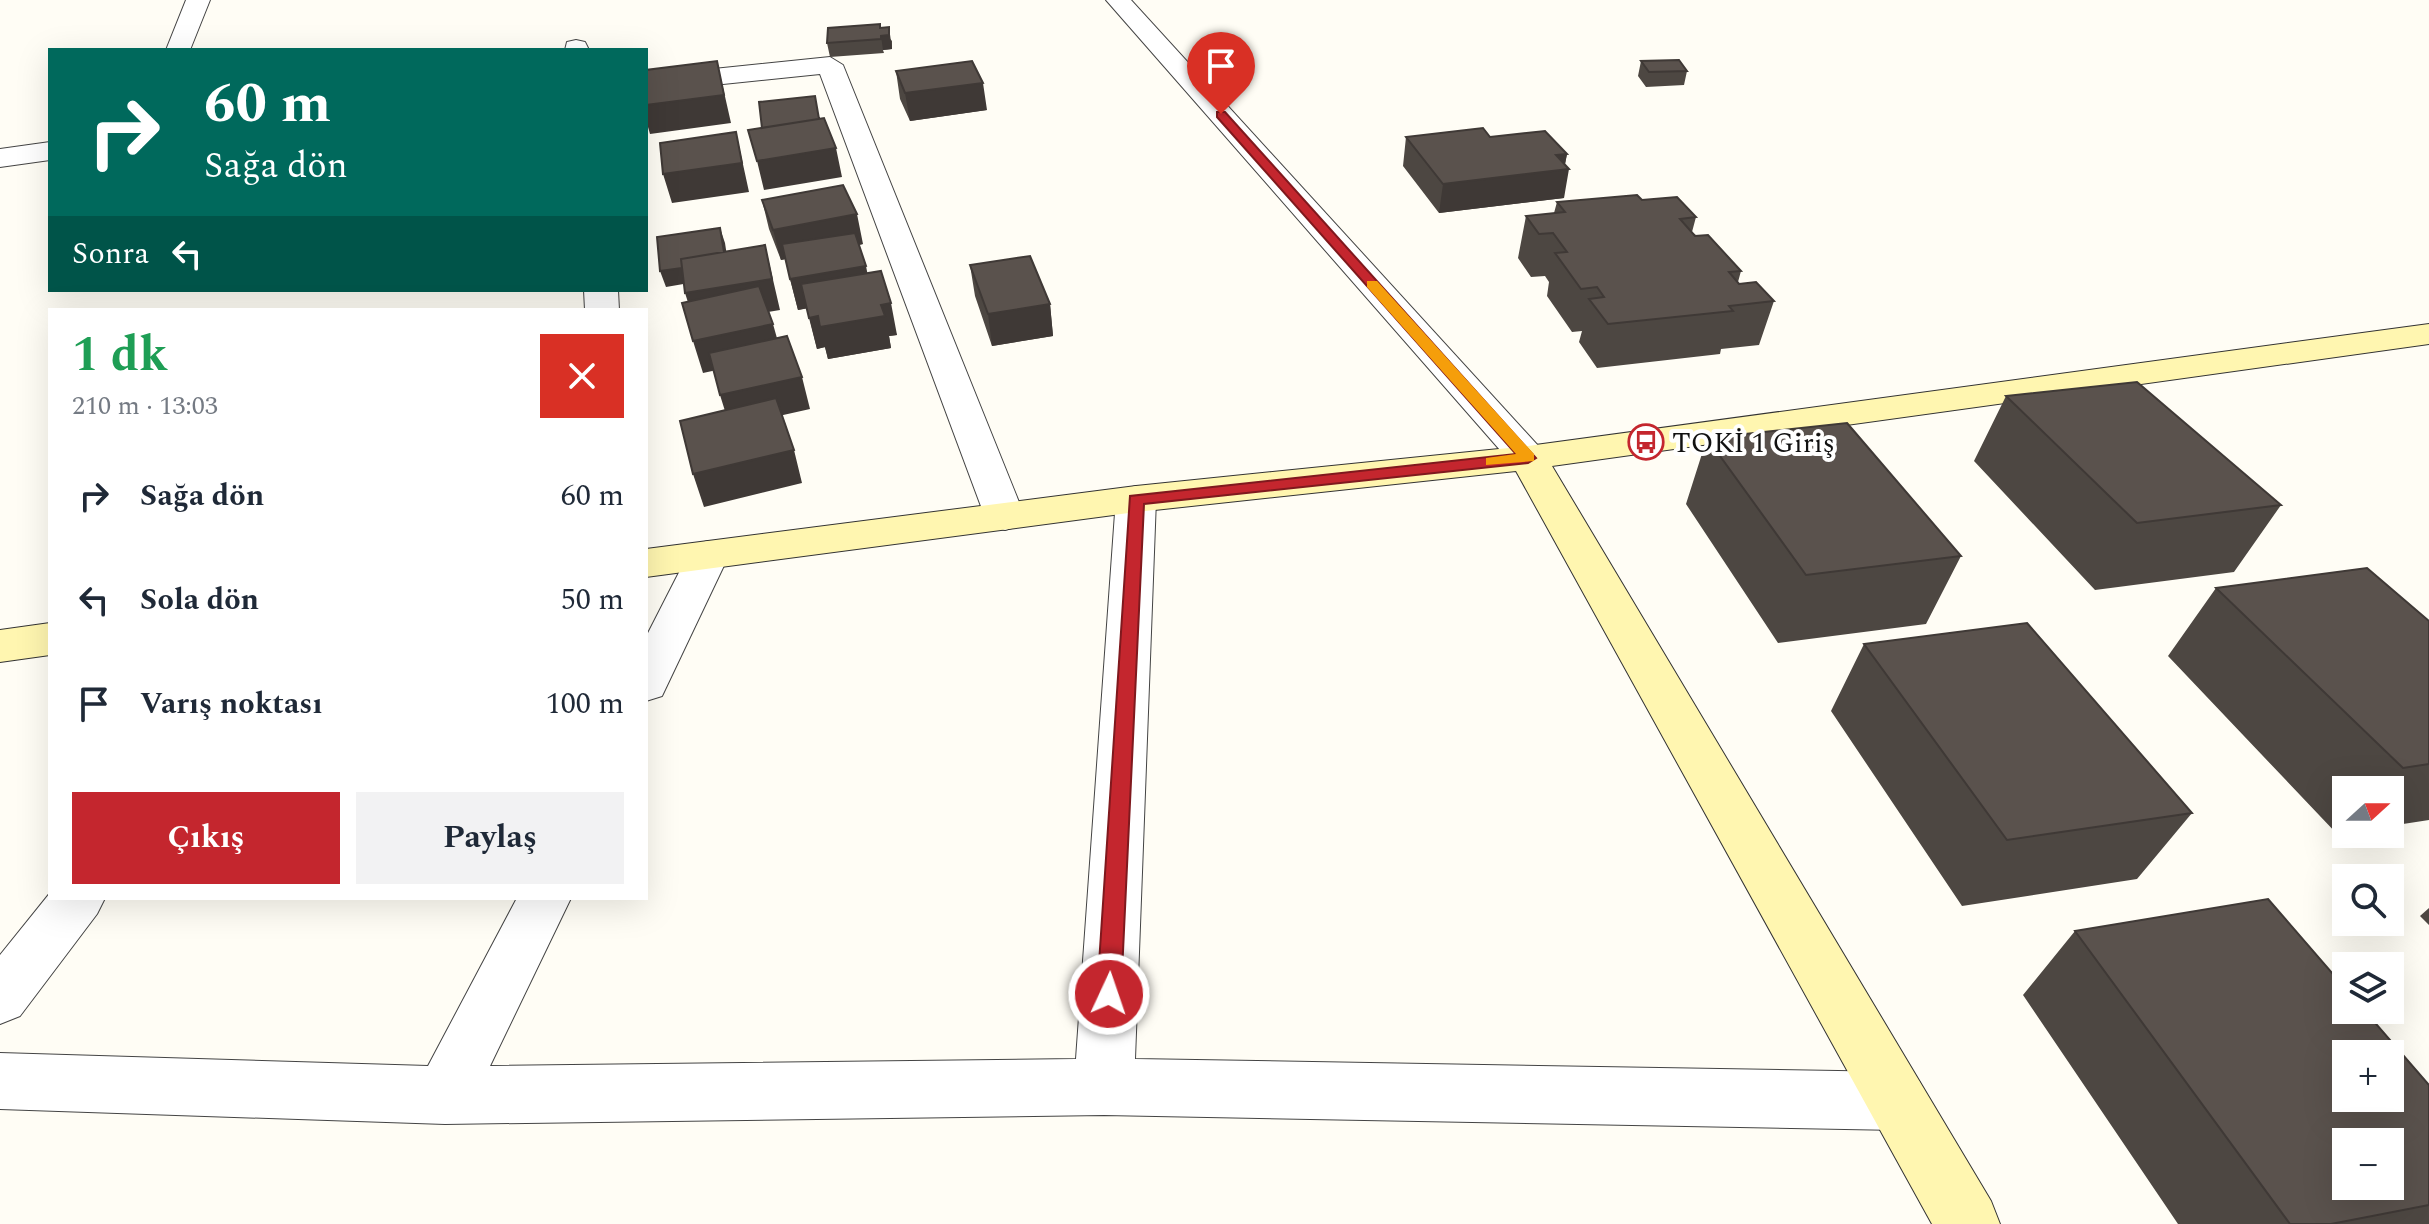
<!DOCTYPE html>
<html lang="tr">
<head>
<meta charset="utf-8">
<style>
  body { margin:0; font-family:Spectral,serif; background:#f2f2f3; color:#1f2937; height:100vh; display:flex; flex-direction:column; font-size:30px; white-space:nowrap }
  * { box-sizing:border-box; margin:0 }
  p { font-size:26px; color:#747a83 }
  .icon { flex:none; width:44px; height:44px; fill:none; stroke:currentColor; stroke-width:2; stroke-linecap:round; stroke-linejoin:round }
  .map { position:relative; flex:1; overflow:hidden }
  .side { position:absolute; left:48px; top:308px; width:600px; height:592px; display:flex; flex-direction:column; background:#fff; border-radius:0px; box-shadow:0 8px 32px #0002 }
  .side>* { flex:none }
  .guide { position:absolute; left:48px; top:48px; width:600px; height:244px; border-radius:0px; box-shadow:0 8px 32px #0002; background:#00695c; color:#fff; overflow:hidden }
  .needle { width:52px; rotate:69deg }
  .tools { position:absolute; left:2332px; top:776px; display:grid; gap:16px }
  .tools a { display:grid; place-items:center; width:72px; height:72px; border-radius:0px; background:#fff; box-shadow:0 8px 32px #0002; font-size:40px }
  .pin { position:absolute; display:grid; place-items:center; width:68px; height:68px; color:#fff; margin:-82px -34px; border-radius:50% 50% 50% 0; rotate:-45deg; box-shadow:0 0 8px #0007 }
  .pin .icon { rotate:45deg }
  .me { position:absolute; width:88px; margin:-44px; rotate:3deg; stroke-linejoin:round; filter:drop-shadow(0 0 6px #0008) }
  .turn { display:flex; align-items:center; gap:28px; height:168px; padding:0 24px; font-size:36px }
  .turn .icon { width:104px; height:104px; stroke-width:2.5 }
  .turn b { display:block; font-size:56px; line-height:68px }
  .then { display:flex; align-items:center; height:76px; padding:0 24px; background:#0003; gap:16px; font-size:30px }
  .round { display:grid; place-items:center; flex:none; width:84px; height:84px; border-radius:0px; background:#f2f2f3 }
  .summary { display:flex; align-items:center; justify-content:space-between; height:136px; padding:0 24px }
  h1 { font-size:48px; font-weight:700; line-height:60px; color:#1e9e55 }
  .action { display:flex; gap:16px; margin-top:auto; padding:16px 24px }
  .action a { flex:1; height:92px; border-radius:0px; background:#c4262e; color:#fff; font-size:32px; font-weight:700; line-height:92px; text-align:center }
  .action a+a { background:#f2f2f3; color:#1f2937 }
  ul { padding:0; list-style:none }
  li { display:flex; align-items:center; gap:24px; height:104px; padding:0 24px }
  li div { flex:1 }
  li b { display:block; font-size:30px }
  li em { font-style:normal }
  .map>svg:first-child { display:block }
</style>
</head>
<body>
<div class="map">
<svg width="2429" height="1224" viewBox="0 0 2429 1224">
  <rect width="100%" height="100%" fill="#fffdf5"/>
  <g fill="none" stroke-linecap="round" stroke-linejoin="round">
    <defs>
      <path id="street" d="M186,0H210L190,50H166Z
        M1106,0H1131L1542,450L1547,458L1542,466L1528,470L1514,466Z
        M576,40L585,42L589,50H565L567,42Z
        M830,57L843,65L1025,517L1019,526L1005,530L991,526L985,517L820,74L646,92V76Z
        M50,142V160L0,167V149Z
        M584,290H618L619,310H585Z
        M1136,486L1150,490L1156,499L1135,1059L1898,1072L1919,1081L1928,1101L1919,1121L1898,1130L1104,1115L445,1124L0,1109V1053L428,1066L517,898H571L490,1066L1076,1059L1116,499L1122,490Z
        M708,541L723,545L729,555L662,696L646,701V637L693,545Z
        M50,893V898H105L97,914L20,1016L0,1024V955Z"/>
      <path id="secondary" d="M2429,324V344L1552,466L1991,1201L2000,1224H1932L1516,471L1136,512L646,577V549L1136,486L1528,446Z
        M50,623V655L0,662V630Z"/>
    </defs>
    <use href="#street" stroke="#444" stroke-width="2"/>
    <use href="#secondary" stroke="#333" stroke-width="2"/>
    <use href="#street" fill="#fff" fill-rule="evenodd"/>
    <use href="#secondary" fill="#fff6b0" fill-rule="evenodd"/>
  </g>
  <path fill="#4d4742" d="M881,28L892,41V49L883,50L884,53L830,57L827,43Z
    M1641,61L1687,71L1684,85L1646,87L1638,76Z
    M896,71L987,110L910,121L900,99Z
    M1406,137H1490L1567,154L1565,164L1564,198L1439,213L1403,166Z
    M762,200L863,244L859,245L867,274L897,335L889,336L891,348L828,359L825,347L817,349L807,308L798,310L785,259L781,260L769,229Z
    M1642,200L1696,217L1692,232L1741,271L1738,282L1739,284L1774,301L1759,345L1721,349L1720,354L1597,368L1579,342L1582,331L1572,332L1547,296L1549,282L1545,276L1531,277L1518,258L1526,216L1554,213L1557,202Z
    M970,265L1050,304L1053,336L992,346L975,296Z
    M2006,396L2281,505L2234,572L2095,590L1974,461Z
    M1707,438L1961,556L1926,624L1778,643L1686,504Z
    M2216,588L2429,621V820L2390,826V790H2346V833L2338,835L2168,656Z
    M1864,644L2192,813L2137,879L1962,906L1831,711Z
    M2429,908V925L2420,916Z
    M2075,931L2429,1085V1224H2178L2023,995Z"/>
  <path fill="#3f3936" d="M889,27L892,49L883,50L881,36Z
    M717,61L731,123L650,134L646,120V105Z
    M983,83L987,110L910,121L905,93Z
    M736,132L749,192L672,203L663,174Z
    M836,148L842,177L764,190L757,161Z
    M1567,154L1564,169H1569L1564,198L1439,213L1443,184L1556,155Z
    M857,214L863,244L781,260L773,230Z
    M720,228L725,243L730,276L666,287L660,271Z
    M765,245L780,310L695,324L685,293Z
    M866,266L872,297L798,310L790,279Z
    M891,303L897,335L889,336L891,348L828,359L820,327L881,305Z
    M1050,304L1053,336L992,346L988,314Z
    M818,316L825,347L817,349L809,318Z
    M773,324L782,356L703,373L693,341Z
    M802,377L810,409L730,427L720,395Z
    M794,450L802,483L704,507L693,474Z"/>
  <path fill="#5a524d" stroke="#3f3936" stroke-width="2" fill-rule="evenodd" d="M880,24V28L889,27V35L881,36V39L827,43L828,28Z
    M1679,60L1687,71L1649,72L1641,61Z
    M717,61L724,95L646,105V70Z
    M972,61L983,83L905,93L896,71Z
    M815,96L819,119L762,128L759,102Z
    M824,118L836,148L757,161L748,130Z
    M1483,128L1490,137L1545,131L1567,154L1556,155L1569,169L1443,184L1406,137Z
    M736,132L742,163L663,174L660,143Z
    M843,185L857,214L773,230L762,200Z
    M1637,195L1642,200L1677,197L1696,217L1680,219L1695,236L1708,235L1741,271L1729,272L1739,284L1756,282L1774,301L1729,306L1733,311L1608,324L1589,299L1604,297L1597,287L1581,289L1555,253L1567,252L1553,233L1539,234L1526,216L1565,212L1557,202Z
    M720,228L724,252L681,259L682,268L660,271L657,237Z
    M855,233L866,266L790,279L782,244Z
    M765,245L772,279L685,293L681,259Z
    M1030,256L1050,304L988,314L970,265Z
    M881,271L891,303L881,305L885,316L820,327L818,316L809,318L801,284Z
    M759,286L773,324L693,341L682,303Z
    M787,336L802,377L720,395L709,353Z
    M2137,382L2281,505L2137,523L2006,396Z
    M776,398L794,450L693,474L680,421Z
    M1847,423L1961,556L1806,575L1707,438Z
    M2367,568L2429,621V764L2403,768L2216,588Z
    M2027,623L2192,813L2007,840L1864,644Z
    M2268,899L2346,989V1010H2364L2429,1085V1205L2331,1224H2290L2075,931ZM2346,1054H2390V1098H2346ZM2346,1142H2390V1186H2346Z"/>
  <path fill="#c4262e" stroke="#7f191e" stroke-width="2" d="M1217,112H1225L1536,458L1528,463L1144,504L1121,994L1118,1002L1109,1005L1101,1002L1097,994L1130,496L1516,454L1217,117Z"/>
  <path fill="#f59e0b" d="M1367,281H1377L1534,454V461L1486,465V458L1516,454L1367,287Z"/>
  <defs>
    <symbol id="bus-ring" viewBox="-11 -11 22 22"><circle r="9.5" fill="#fff" stroke="#c4262e" stroke-width="1.5"/><path d="M-5-6H5V4H4V6H2V4H-2V6H-4V4H-5ZM-3.5-4V0h7V-4ZM-3.5 1.2v1.5H-2V1.2ZM2 1.2v1.5H3.5V1.2Z" fill="#c4262e"/></symbol>
  </defs>
  <g fill-rule="evenodd">
    <use href="#bus-ring" x="1626" y="422" width="40" height="40"/>
  </g>
  <g text-anchor="middle" stroke-width="8" stroke-linejoin="round" paint-order="stroke">
    <g font-size="28" fill="#111" stroke="#fff" text-anchor="start">
      <text x="1672" y="452">TOKİ 1 Giriş</text>
    </g>
  </g>
</svg>
<div class="tools">
<a><svg class="needle" viewBox="-14 -14 28 28"><path d="M0-13l5 13h-10z" fill="#e53935"/><path d="M0 13l5-13h-10z" fill="#747a83"/></svg></a>
<a><svg class="icon" aria-label="search" viewBox="0 0 24 24"><circle cx="10" cy="10" r="6"/><path d="M15 15l6 6"/></svg></a>
<a><svg class="icon" aria-label="layers" viewBox="0 0 24 24"><path d="M12 4l9 5-9 5-9-5zM3 14l9 5 9-5"/></svg></a>
<a>+</a>
<a>−</a>
</div>
<div class="pin" style="left:1221px;top:114px;background:#d93025"><svg class="icon" aria-label="arrive" viewBox="0 0 24 24"><path d="M6 21V4h12l-3 4 3 4H6"/></svg></div>
<svg class="me" style="left:1109px;top:994px" viewBox="-20 -20 40 40"><circle r="17" fill="#c4262e" stroke="#fff" stroke-width="3"/><path d="M0-11L8 9 0 5-8 9z" fill="#fff"/></svg>
<div class="guide">
<div class="turn"><svg class="icon" aria-label="right" viewBox="0 0 24 24"><path d="M7 20v-9h11M14 6l5 5-5 5"/></svg><div><b>60 m</b>Sağa dön</div></div>
<div class="then">Sonra<svg class="icon" aria-label="left" viewBox="0 0 24 24"><path d="M17 20v-9H6M10 6l-5 5 5 5"/></svg></div>
</div>
<section class="side">
<div class="summary"><div><h1>1 dk</h1><p>210 m · 13:03</p></div><a class="round" style="background:#d93025;color:#fff"><svg class="icon" aria-label="close" viewBox="0 0 24 24"><path d="M6 6l12 12M18 6L6 18"/></svg></a></div>
<ul>
<li><svg class="icon" aria-label="right" viewBox="0 0 24 24"><path d="M7 20v-9h11M14 6l5 5-5 5"/></svg><div><b>Sağa dön</b></div><em>60 m</em></li>
<li><svg class="icon" aria-label="left" viewBox="0 0 24 24"><path d="M17 20v-9H6M10 6l-5 5 5 5"/></svg><div><b>Sola dön</b></div><em>50 m</em></li>
<li><svg class="icon" aria-label="arrive" viewBox="0 0 24 24"><path d="M6 21V4h12l-3 4 3 4H6"/></svg><div><b>Varış noktası</b></div><em>100 m</em></li>
</ul>
<div class="action"><a>Çıkış</a><a>Paylaş</a></div>
</section>
</div>
</body>
</html>
